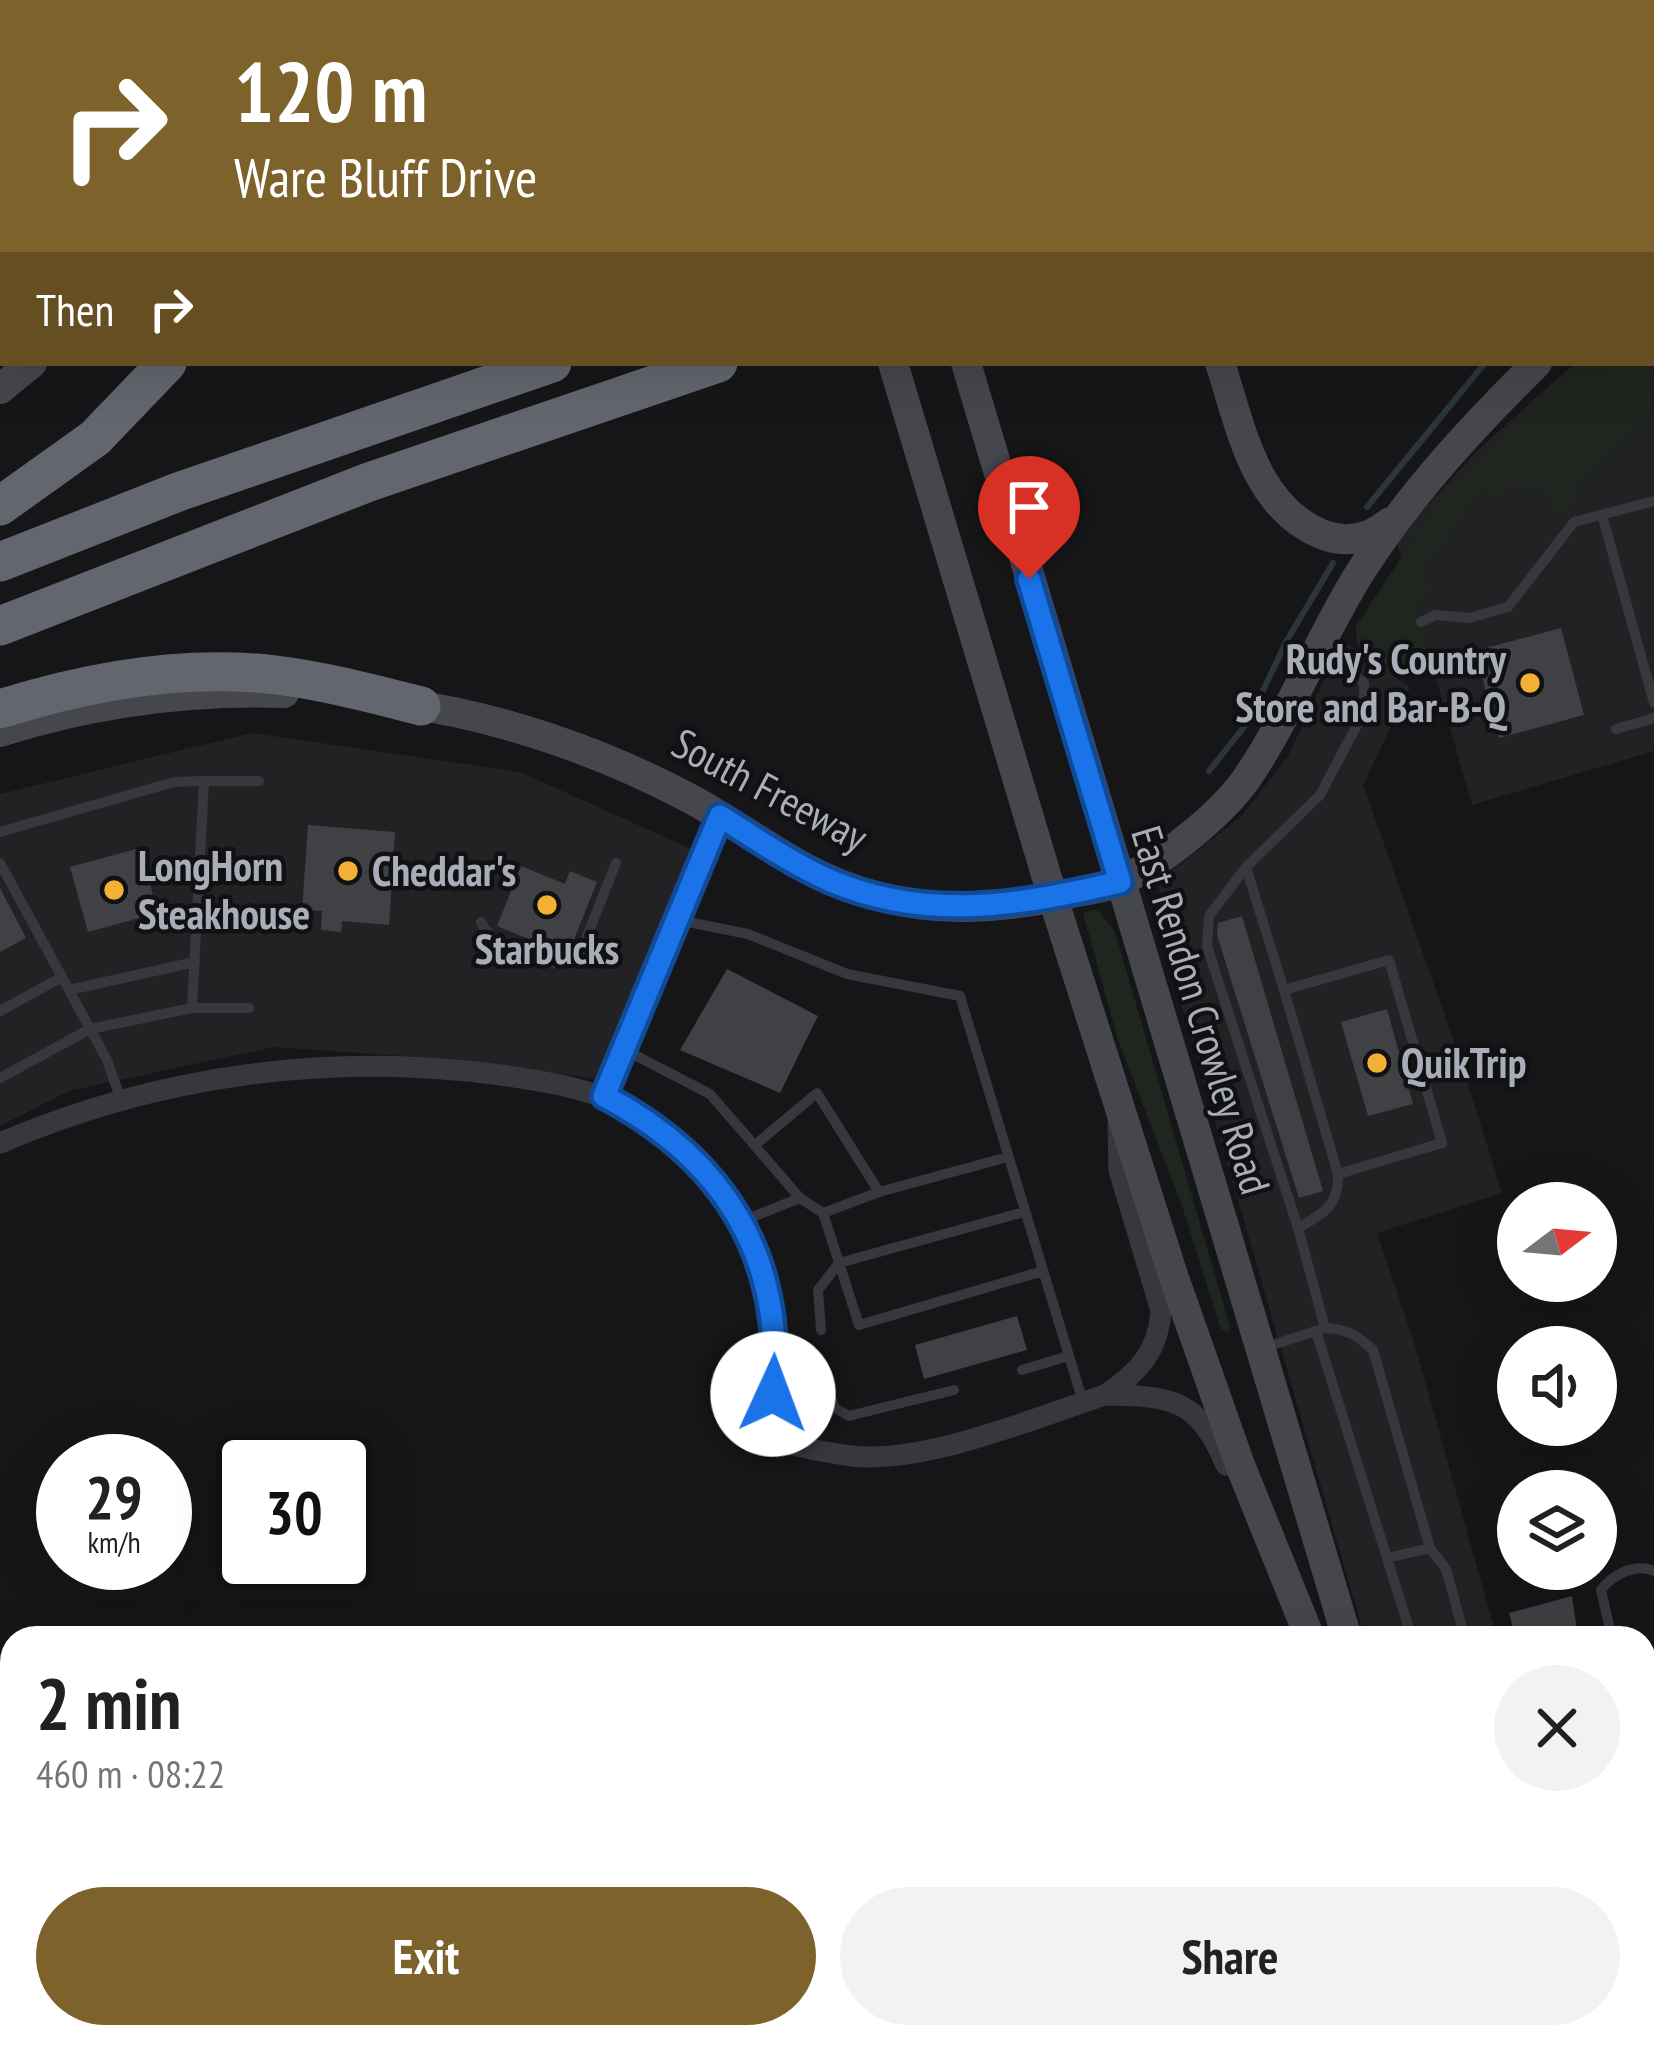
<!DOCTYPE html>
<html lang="en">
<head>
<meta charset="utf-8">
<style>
  body { margin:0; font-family:"PT Sans Narrow",sans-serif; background:#f2f2f2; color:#202124; height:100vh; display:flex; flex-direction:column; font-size:45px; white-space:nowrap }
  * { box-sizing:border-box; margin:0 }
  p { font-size:39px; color:#757577 }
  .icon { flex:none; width:66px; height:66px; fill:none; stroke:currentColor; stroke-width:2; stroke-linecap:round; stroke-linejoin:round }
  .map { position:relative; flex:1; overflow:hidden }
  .drawer { position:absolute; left:0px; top:1626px; width:1656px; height:423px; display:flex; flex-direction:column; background:#fff; border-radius:36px 36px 0 0; box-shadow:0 12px 48px #0002 }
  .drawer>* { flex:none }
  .banner { position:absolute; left:0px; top:0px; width:1656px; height:366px; box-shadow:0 12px 48px #0002; background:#7e622b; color:#fff; overflow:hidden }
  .needle { width:78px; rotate:74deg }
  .fabs { position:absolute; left:1497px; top:1182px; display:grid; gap:24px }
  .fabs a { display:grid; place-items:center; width:120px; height:120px; border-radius:50%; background:#fff; box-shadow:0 12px 48px #0002; font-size:60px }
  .speed { position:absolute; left:36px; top:1434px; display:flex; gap:24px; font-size:60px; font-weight:700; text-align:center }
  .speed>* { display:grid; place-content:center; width:156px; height:156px; border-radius:50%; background:#fff; box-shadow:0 12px 48px #0002; line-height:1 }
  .speed small { font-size:30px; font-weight:400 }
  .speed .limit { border:6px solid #111; border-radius:18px; background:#fff; color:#111 }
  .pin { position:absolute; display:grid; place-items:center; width:102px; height:102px; color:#fff; margin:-123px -51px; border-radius:50% 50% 50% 0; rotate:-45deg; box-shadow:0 0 12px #0007 }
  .pin .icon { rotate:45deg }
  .me { position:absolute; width:132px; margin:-66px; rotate:2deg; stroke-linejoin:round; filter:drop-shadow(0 0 9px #0008) }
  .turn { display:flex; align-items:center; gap:42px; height:252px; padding:0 36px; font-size:54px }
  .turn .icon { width:156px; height:156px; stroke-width:2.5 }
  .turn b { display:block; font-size:84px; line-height:102px }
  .then { display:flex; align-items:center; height:114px; padding:0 36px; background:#0003; gap:24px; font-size:45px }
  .round { display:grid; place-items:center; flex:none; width:126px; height:126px; border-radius:63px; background:#f2f2f2 }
  .overview { display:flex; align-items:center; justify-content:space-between; height:204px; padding:0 36px }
  h1 { font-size:72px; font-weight:700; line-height:90px }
  .button { display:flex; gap:24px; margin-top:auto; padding:24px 36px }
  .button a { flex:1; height:138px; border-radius:72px; background:#7e622b; color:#fff; font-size:48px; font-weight:700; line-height:138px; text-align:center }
  .button a+a { background:#f2f2f2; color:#202124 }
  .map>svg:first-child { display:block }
</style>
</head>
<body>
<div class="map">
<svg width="1654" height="2048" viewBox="0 0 1654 2048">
  <rect width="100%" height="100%" fill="#161618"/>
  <path fill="#222225" d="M0,0H291L3,3L0,350Z
    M1654,292V751L1472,805L1396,539L1482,446L1575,363H1653Z
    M1343,641L1410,687L1363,785L1458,1052L1502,1193L1377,1233L1414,1342L1497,1638H1365L1157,921L1160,879L1242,816L1288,756Z
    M252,733L520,772L696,851L598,1079L462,1060L274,1047L69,1091L0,1126V794Z"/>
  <path fill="#1e261f" d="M1582,363H1650C1654,376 1654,403 1649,415L1575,488V503L1567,512L1552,515L1557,496L1509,482L1500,502L1482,489L1418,576L1432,588L1416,608L1436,675L1398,671L1395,676C1365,661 1356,661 1356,626L1438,502Z
    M1091,910L1099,911L1115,932L1230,1327L1228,1333L1221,1330L1182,1206L1117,1037L1083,913Z"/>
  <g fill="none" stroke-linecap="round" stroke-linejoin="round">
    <path stroke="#2c353c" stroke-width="6" d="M1367,507L1485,363
      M1209,771L1248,722L1286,642L1333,563"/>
  </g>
  <path fill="#404145" d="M1561,628L1584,715L1499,738L1475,651Z
    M308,825L395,832L389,925L342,921L341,932L321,930L322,911L302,910Z
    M140,848L158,913L88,932L70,867Z
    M521,866L565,884L570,871L597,882L571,947L563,953L497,926Z
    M0,888L26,938L0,952Z
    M1242,916L1323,1191L1299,1198L1217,935L1218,923Z
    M727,969L818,1016L780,1093L680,1050Z
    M1387,1009L1413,1104L1368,1116L1341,1022Z
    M1017,1316L1027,1350L924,1379L915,1345Z
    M1572,1596L1578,1638H1516L1509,1613Z"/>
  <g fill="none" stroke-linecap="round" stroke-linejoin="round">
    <path stroke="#37383d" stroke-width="10" d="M174,0V3
      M235,3L237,0
      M0,150L3,149
      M0,209L3,208
      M0,297L3,295
      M1653,346L1654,348
      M1602,515L1654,703
      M1421,622L1435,615L1469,618L1508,607L1574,522L1654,501
      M1616,729L1654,718
      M0,832L174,782L204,781
      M0,863L107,1060L121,1100
      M1246,867L1209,916L1207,946L1298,1228
      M678,920L748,934L847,974L960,996L1083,1402
      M481,922C492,946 542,966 567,963L581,951L616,863
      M69,990L195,962
      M1284,990L1338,1174
      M249,1008H192L204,781H259
      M0,1011L62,977
      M623,1049L710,1094L800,1198
      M0,1078L90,1029L192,1008
      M879,1192L1008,1157
      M823,1213L859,1325L1043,1271
      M740,1222L800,1198L823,1213L879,1192L817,1093L755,1145
      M1325,1328C1347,1329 1357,1335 1373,1350L1430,1548L1446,1569L1465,1638
      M821,1330L818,1290L839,1263L1024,1212
      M1316,1331L1387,1558L1430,1548
      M1263,1348L1325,1328L1298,1228C1324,1213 1339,1206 1338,1174L1442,1143L1389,960L1284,990L1246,867L1320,795L1364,712V683L1322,651
      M1022,1370L1068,1356
      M824,1380L835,1408L849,1416L954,1390
      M1387,1558L1412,1638
      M1612,1638L1601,1590C1613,1574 1635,1563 1654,1571
      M1644,1693L1654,1691
      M1644,1751L1654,1788"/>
    <path stroke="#37383d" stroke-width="21" d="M604,1096L720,816
      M0,1143C159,1075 329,1052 500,1075C552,1082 602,1090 647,1119C705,1156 747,1221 767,1286C783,1336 774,1390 770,1440C797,1446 825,1453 852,1456C926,1464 1034,1418 1105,1395C1138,1373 1158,1352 1161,1311L1119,1170L1118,1122
      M1106,1395C1173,1396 1198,1399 1226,1465"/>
    <path stroke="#45474d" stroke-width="30" d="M778,0L779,3
      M861,0L862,3
      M1100,0L1101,3
      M1653,267H1654
      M893,363L1053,898L1173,1275L1240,1465L1310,1638
      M966,363L1347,1638
      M1220,363C1241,426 1253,505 1321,534C1346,544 1370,539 1390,522
      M0,389L32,363
      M403,703C501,717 600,751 687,797C741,825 788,865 845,886C922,915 999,911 1077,892C1092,889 1109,887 1121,881C1161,863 1222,814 1247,778C1291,713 1319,637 1361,571C1410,494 1472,427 1537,363
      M0,732C92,703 188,690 284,693
      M1508,2037L1515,2048"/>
    <path stroke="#63666e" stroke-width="39" d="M350,3L351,0
      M1653,37H1654
      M1653,92H1654
      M0,506L95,438L167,363
      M0,562L178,492L552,363
      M0,626L369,482L718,363
      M0,709C88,681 183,664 276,675C325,681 373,694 421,706"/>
  </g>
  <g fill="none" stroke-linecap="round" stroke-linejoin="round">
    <defs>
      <path id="route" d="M773,1394C785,1257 724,1159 604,1096L720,816C756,839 792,864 831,881C928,922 1022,905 1120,882L1029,579"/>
    </defs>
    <use href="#route" stroke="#114b97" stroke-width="30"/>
    <use href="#route" stroke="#1a73e8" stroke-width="21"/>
  </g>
  <g fill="#f2b134" stroke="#111113" stroke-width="4.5">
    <circle cx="1530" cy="683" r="12"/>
    <circle cx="348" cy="871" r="12"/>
    <circle cx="114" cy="890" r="12"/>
    <circle cx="547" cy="905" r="12"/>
    <circle cx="1377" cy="1063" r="12"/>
  </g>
  <g text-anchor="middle" stroke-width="9" stroke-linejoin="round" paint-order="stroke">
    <g font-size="42" font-weight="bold" fill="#a8adb8" stroke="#111113" text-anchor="start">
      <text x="1506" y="674" text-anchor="end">Rudy's Country<tspan x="1506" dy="48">Store and Bar-B-Q</tspan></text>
      <text x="138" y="881">LongHorn<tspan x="138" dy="48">Steakhouse</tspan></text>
      <text x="372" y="886">Cheddar's</text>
      <text x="547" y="964" text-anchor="middle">Starbucks</text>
      <text x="1401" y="1078">QuikTrip</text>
    </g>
    <g font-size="42" fill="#a8adb8" stroke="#111113">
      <text transform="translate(770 790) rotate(28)" y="15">South Freeway</text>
      <text transform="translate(1201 1010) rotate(73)" y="15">East Rendon Crowley Road</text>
    </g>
  </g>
</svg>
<div class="fabs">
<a><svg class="needle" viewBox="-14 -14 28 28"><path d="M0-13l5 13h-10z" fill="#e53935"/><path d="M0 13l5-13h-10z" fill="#757577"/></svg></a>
<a><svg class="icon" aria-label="sound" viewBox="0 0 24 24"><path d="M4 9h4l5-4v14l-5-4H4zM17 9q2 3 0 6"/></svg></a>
<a><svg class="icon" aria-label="layers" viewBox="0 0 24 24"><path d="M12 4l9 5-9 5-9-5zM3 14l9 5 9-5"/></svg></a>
</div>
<div class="speed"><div>29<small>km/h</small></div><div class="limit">30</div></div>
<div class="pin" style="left:1029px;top:579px;background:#d93025"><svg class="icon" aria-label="arrive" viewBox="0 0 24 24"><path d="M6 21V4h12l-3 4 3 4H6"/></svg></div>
<svg class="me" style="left:773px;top:1394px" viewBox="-20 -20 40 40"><circle r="19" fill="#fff"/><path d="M0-13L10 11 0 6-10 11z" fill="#1a73e8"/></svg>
<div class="banner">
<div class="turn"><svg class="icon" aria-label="right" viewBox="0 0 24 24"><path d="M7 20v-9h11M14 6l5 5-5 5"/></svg><div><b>120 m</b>Ware Bluff Drive</div></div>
<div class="then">Then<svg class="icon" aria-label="right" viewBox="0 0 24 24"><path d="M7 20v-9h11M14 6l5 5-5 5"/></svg></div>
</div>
<section class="drawer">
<div class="overview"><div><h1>2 min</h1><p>460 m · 08:22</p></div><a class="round"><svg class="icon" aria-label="close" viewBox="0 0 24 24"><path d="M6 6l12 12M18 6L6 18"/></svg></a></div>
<div class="button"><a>Exit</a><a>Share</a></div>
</section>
</div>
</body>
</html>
